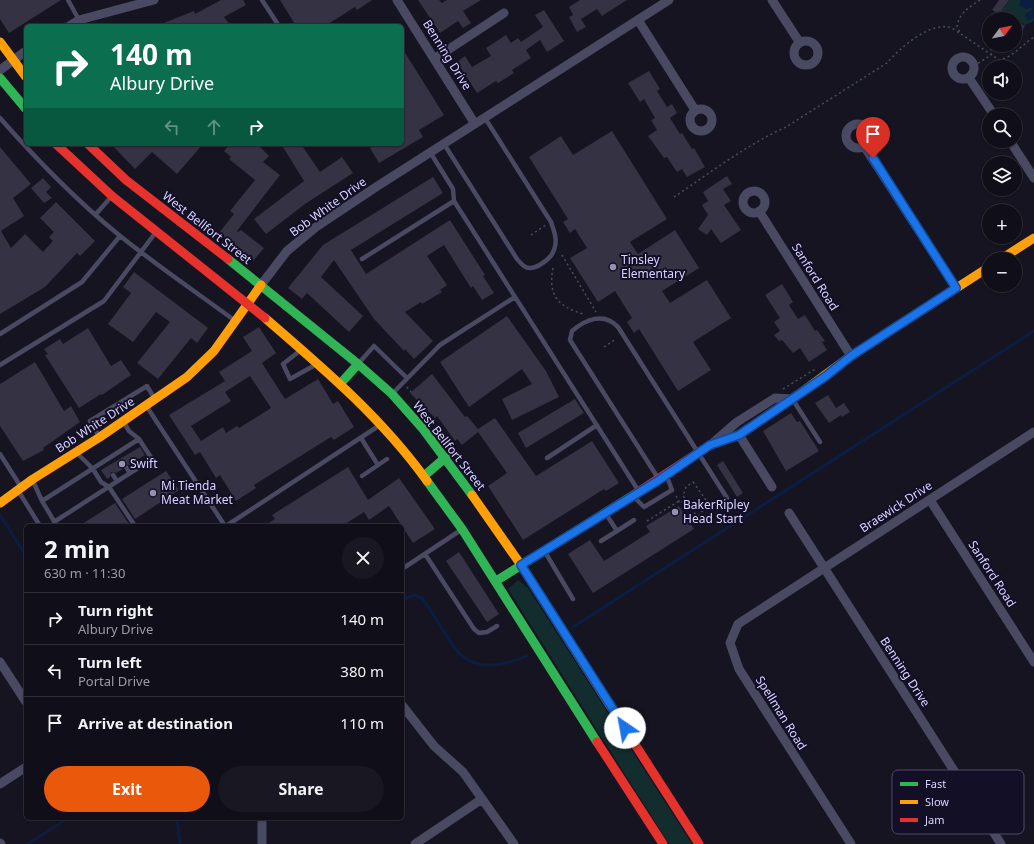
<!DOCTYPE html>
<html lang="en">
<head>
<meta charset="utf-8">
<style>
  body { margin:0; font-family:"Noto Sans",sans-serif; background:#191822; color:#f1f3f6; height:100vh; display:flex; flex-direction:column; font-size:15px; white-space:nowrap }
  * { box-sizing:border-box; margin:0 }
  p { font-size:13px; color:#9c9ca2 }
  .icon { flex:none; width:22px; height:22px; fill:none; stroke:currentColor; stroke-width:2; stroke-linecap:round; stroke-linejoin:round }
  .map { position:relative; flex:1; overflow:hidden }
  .side { position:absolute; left:24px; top:524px; width:380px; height:296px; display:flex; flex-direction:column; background:#100f19; border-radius:6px; box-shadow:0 1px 3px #0004,0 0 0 1px #302f38 }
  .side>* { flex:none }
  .banner { position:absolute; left:24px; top:24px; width:380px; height:122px; border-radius:6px; box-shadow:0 1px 3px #0004,0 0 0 1px #302f38; background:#0b6e4f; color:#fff; overflow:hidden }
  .needle { width:26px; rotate:58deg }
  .fabs { position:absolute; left:982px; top:12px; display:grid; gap:8px }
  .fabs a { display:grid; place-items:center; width:40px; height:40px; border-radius:50%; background:#100f19; box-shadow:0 1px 3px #0004,0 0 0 1px #302f38; font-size:20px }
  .pin { position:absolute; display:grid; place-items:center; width:34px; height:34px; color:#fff; margin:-41px -17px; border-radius:50% 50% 50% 0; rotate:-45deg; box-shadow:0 0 4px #0007 }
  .pin .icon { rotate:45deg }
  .me { position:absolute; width:44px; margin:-22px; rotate:327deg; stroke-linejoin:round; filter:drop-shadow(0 0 3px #0008) }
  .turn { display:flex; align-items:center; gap:14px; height:84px; padding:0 20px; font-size:18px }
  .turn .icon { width:52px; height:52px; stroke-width:2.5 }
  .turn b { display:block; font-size:28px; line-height:34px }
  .lanes { display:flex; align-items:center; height:38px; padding:0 20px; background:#0003; justify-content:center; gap:20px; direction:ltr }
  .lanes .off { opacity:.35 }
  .round { display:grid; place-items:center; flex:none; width:42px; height:42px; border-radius:21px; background:#191822 }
  .summary { display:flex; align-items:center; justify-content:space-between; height:68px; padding:0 20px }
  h1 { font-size:24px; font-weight:700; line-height:30px }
  .button { display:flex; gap:8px; margin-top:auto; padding:8px 20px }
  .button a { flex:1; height:46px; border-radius:24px; background:#ea580c; color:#fff; font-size:16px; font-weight:700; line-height:46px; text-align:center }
  .button a+a { background:#191822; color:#f1f3f6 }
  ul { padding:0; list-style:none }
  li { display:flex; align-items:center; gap:12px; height:52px; padding:0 20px; border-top:1px solid #302f38 }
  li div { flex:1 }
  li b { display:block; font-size:15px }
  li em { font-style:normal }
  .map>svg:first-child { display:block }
</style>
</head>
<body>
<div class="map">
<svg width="1034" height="844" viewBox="0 0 1034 844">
  <rect width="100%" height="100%" fill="#161421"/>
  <path fill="#132c2d" d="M1009,0H1034V21L1025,25L1007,15L1004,19H996Z
    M518,580L528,588L692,844H669L508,589Z"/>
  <path fill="#0b1e41" d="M1021,0H1034V18L1030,20H1027L1025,14L1032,10L1033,7L1026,9L1019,5Z"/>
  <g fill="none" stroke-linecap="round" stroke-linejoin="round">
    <path stroke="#0b1e41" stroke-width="3" d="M0,515L26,556
      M402,600L414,595L422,598C435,615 445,636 458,652C476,672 507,665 527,656
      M573,627L1034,331
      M177,818L180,844
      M28,844L68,818"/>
  </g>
  <path fill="#343243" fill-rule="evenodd" d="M0,0H61L9,33L0,19Z
    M221,0H243L246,5L224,17L231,26H156L194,11L195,14Z
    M280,0H372L357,10L355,7L325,26H296Z
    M418,0H439L442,3L447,0H481L463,11L471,23L463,28L458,21L440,33Z
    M580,0H627L602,16L597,9L581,19L586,27L577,32L569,17L573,15L569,7Z
    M999,0H1009L999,14L992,10Z
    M544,10L564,41L547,52L540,40L526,50L531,58L512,70L514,73L498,83L496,81L477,93L457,62L465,56L472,67L491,56L486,48L506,35L511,43L518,38L521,42L543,27L535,15Z
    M1015,20L1025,26L1015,41Z
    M402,48L444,115L419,130L423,137L379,163L370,148L376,144H402Z
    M649,71L660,89L657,91L667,107L672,104L677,113L670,118L680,134L682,133L692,149L694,148L705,167L687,177L682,169L677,172L667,157L664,158L648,136L657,130L651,120L655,118L644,99L640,102L628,83Z
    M612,131L667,219L630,242L638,254L675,230L699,268L662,291L670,303L707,280L731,318L693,342L711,370L678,391L639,329L634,333L627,322L632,318L615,291L598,302L570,258L587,248L575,229L570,233L563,222L568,219L529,157L561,136L573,155Z
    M111,144H203L177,174L152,152L135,169Z
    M230,144H257L269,156L263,162L280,175L237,231L238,232L241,230L264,248L253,261L219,233L234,214L230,211L255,180L229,159L231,157L224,151Z
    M281,144H301L320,172L342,157L353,173L305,204L266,234L254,219L304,181Z
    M0,147L31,184L13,198L24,216L1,231L11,248L25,234L43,252L53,241L49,237L54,232L40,218L56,202L95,241L80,256L77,253L45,287L0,314Z
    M727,176L732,184L723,189L731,201L724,205L741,230L721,243L711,229L707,235L698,229L708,215L702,205L708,201L703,192Z
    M433,177L443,193L351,250L366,274L450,220L485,275L483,276L494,293L482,300L473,286L471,288L444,245L427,256L447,285L440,290L442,292L422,304L421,302L405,312L433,341L414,359L405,349L404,351L374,319L334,260L321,277L363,316L349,332L307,293L302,299L288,288L323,245Z
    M43,178L51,187L46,192L52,198L44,203L31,188Z
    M134,272L208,328L197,343L191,338L158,379L137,363L170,322L156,312L133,342L108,324L131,293L123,287Z
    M782,284L793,302L789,305L798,319L805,315L815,331L817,330L825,341L822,342L827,350L809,362L800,348L793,353L782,340L779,341L774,335L780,331L774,322L780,318L765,295Z
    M507,316L546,371L559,397L512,420L502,399L532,384L522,369L469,407L440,362Z
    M259,327L276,353L262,363L285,399L318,379L333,404L338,401L354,427L334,440L331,437L254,485L256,488L236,501L220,475L216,478L200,452L195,455L169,415L225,381L219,372L252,351L243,337ZM250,376L271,408L239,428L237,426L226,433L223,427L201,441L191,426L231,401L225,392Z
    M88,328L111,366L121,360L131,375L102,395L101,394L79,408L45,355L48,354L44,349L60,339L63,344Z
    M35,362L64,411L71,406L80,422L43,448L44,450L23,461L0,426V384Z
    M432,374L465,417L467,416L478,429L495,418L536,476L592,441L619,483L606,491L604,489L523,540L488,486L507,473L478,432L462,445L457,439L455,441L437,416L435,418L410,393Z
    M828,395L836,408L844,403L850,412L842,417L841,415L829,423L815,403Z
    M575,399L584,413L526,448L518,433Z
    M791,413L797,422L800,421L819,451L786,471L763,431Z
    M140,447L145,455L129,465L124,464L123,469L116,473L111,472L110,477L107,479L101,470Z
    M723,461L743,493L737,497L717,465Z
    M348,467L368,500L399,478L435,529L413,543L389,506L369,520L364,512L342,526H264L275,519L272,515Z
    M166,471L179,490L135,519L122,499Z
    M115,503L129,524L126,526H79Z
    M679,506L694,529L593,593L568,554L590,540L604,561L650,532L646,526Z
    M459,552L499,614L487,622L446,561Z"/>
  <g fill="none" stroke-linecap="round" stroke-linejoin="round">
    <path stroke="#44505f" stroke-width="1.5" stroke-dasharray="2 3" stroke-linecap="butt" d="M980,0C968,8 959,13 957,27L961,34L999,60C1013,57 1022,45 1034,37
      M974,66L991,55L992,53L989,44
      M674,197C710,173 746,145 786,127L887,63C900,48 927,24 948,27C952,27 957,32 961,34
      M531,235L546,225
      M562,255L596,312
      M553,268C548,295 557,306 583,314
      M604,347L616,339
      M407,387L411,392
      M783,389L817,368
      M693,482L706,500V506L702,508V513L699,515L695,514L690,503L683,496L686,487Z
      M676,496L680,503L686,499
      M647,521L679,501"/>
    <path stroke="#4a4962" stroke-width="4.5" d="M68,0L79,20
      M262,0L279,26
      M0,118C37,160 76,200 119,235C156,265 196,292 234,320
      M444,144L517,259C519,261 521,264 524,266C533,273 551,259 554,250C558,240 554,231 551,222L485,118
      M430,152L453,189L454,201L638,490
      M96,214L111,197
      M362,259L454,201
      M0,334L82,282L120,236
      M301,350L283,364L290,379L317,364
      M358,364L374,346L407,378
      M0,365L104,301L156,232
      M393,393L440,345L515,297
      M793,400L820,442
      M147,407L225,526
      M99,436L90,421L147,386L154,398
      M361,438L378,465
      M77,453L93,469L101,482L109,487L135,526
      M0,454L21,487
      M547,458L597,425
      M126,467L130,473
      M113,475L117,481
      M362,476L387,459
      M658,478L570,340L572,331C586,319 604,312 618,327L727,498
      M33,481L42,501L57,526
      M19,492L40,526
      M633,496L644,507L672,490L667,477
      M42,501L139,439
      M606,514L617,531L634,520
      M54,522L152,459L139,439L129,431L123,421
      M226,526L380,425
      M601,541L617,531
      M545,552L573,599
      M425,554L474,629L479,633L487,632L497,626
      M402,569L461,530"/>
    <path stroke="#4a4962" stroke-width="9" d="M397,0L475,124
      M772,0L800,43
      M638,20L695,110
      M69,26L79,20L154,0
      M794 53a12 12 0 1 1 24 0a12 12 0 1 1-24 0Z
      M952 68a11 11 0 1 1 22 0a11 11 0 1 1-22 0Z
      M434,59L504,13
      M0,70L26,51
      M969,78L994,115
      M690 120a11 11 0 1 1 22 0a11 11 0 1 1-22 0Z
      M846 136a12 12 0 1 1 24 0a12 12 0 1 1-24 0Z
      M1010,141L1034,178
      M864,146L956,288
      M743 202a11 11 0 1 1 22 0a11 11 0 1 1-22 0Z
      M759,211L851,356
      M261,285L287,251L316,227L376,187L669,0
      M739,435L772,487
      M714,442L737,422L775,398L793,399
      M930,500L1034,662
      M789,513L1001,844
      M0,662L26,702
      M402,705L434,746L463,772L514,844
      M0,784L26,767
      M0,843L1,844
      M262,844V818
      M415,844L482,799
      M851,844L739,669L730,643L738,624L1034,432"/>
    <path stroke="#30b455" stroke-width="9" d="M0,78L26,109
      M228,259L358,364L392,394L423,429L472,495
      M341,383L358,364
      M424,476L446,457
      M427,481L462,529L597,742
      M496,581L635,494"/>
    <path stroke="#ff9f0a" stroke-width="9" d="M0,42L26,77
      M1001,259L1034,238
      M265,318C323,368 382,418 427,481
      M802,392L851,356L989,267
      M472,495L521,565L611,707
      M0,503L33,479L100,437L187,377L214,351L261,285"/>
    <path stroke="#e5322d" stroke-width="9" d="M56,144L112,196L265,318
      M88,144L126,180L228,259
      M635,494L710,445L739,435L802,392
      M611,707L699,844
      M597,742L663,844"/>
  </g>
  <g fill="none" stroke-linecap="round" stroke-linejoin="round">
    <defs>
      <path id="route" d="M625,728L521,565L659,480L710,445L739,435L826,376L851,356L956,288L873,158"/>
    </defs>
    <use href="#route" stroke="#114b97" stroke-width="10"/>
    <use href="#route" stroke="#1a73e8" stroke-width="7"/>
  </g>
  <g fill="#9591b1" stroke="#130f26" stroke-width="1.5">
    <circle cx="613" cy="267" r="4"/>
    <circle cx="122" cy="464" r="4"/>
    <circle cx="153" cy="493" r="4"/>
    <circle cx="675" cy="512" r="4"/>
  </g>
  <g text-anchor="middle" stroke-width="4" stroke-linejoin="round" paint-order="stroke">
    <g font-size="12" fill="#d9d4ff" stroke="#130f26">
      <text transform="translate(447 55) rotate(58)" y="4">Benning Drive</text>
      <text transform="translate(328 207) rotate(-36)" y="4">Bob White Drive</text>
      <text transform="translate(207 228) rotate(38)" y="4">West Bellfort Street</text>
      <text transform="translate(815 277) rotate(58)" y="4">Sanford Road</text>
      <text transform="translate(95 425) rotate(-33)" y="4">Bob White Drive</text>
      <text transform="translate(449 446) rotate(52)" y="4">West Bellfort Street</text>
      <text transform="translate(896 507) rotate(-33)" y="4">Braewick Drive</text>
      <text transform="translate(992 574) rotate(57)" y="4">Sanford Road</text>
      <text transform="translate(905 672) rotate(57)" y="4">Benning Drive</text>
      <text transform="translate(781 713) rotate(58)" y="4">Spellman Road</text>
    </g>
    <g font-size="12" fill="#d9d4ff" stroke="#130f26" text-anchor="start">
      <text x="621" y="264">Tinsley<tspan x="621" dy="14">Elementary</tspan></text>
      <text x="130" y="468">Swift</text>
      <text x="161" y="490">Mi Tienda<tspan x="161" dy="14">Meat Market</tspan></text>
      <text x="683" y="509">BakerRipley<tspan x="683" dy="14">Head Start</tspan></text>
    </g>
  </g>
  <rect x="892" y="770" width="132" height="64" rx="6" fill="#130f26" stroke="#4e4a67" stroke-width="1"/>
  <rect x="900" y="782" width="18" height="4" fill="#30b455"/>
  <rect x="900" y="800" width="18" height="4" fill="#ff9f0a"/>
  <rect x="900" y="818" width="18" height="4" fill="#e5322d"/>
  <g font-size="11" fill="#d9d4ff">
    <text x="925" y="788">Fast</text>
    <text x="925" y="806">Slow</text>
    <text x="925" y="824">Jam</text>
  </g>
</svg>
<div class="fabs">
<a><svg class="needle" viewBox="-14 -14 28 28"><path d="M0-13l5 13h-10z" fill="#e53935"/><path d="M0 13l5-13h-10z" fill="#9c9ca2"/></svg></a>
<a><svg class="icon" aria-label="sound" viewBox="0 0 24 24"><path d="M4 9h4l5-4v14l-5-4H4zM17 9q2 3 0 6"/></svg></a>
<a><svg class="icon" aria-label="search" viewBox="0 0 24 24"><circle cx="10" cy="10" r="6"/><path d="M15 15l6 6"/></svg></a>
<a><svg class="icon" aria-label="layers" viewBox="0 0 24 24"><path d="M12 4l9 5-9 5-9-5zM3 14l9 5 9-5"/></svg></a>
<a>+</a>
<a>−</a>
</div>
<div class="pin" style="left:873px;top:158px;background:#d93025"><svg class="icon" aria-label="arrive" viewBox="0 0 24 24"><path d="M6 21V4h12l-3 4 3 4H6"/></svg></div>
<svg class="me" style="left:625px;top:728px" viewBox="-20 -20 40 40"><circle r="19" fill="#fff"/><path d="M0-13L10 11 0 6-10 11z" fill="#1a73e8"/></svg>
<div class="banner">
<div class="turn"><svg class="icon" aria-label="right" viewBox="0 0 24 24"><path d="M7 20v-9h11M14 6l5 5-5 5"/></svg><div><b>140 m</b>Albury Drive</div></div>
<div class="lanes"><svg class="icon off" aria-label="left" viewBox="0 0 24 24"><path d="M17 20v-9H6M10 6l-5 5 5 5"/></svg><svg class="icon off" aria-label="ahead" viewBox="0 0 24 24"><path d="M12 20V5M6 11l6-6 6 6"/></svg><svg class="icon" aria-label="right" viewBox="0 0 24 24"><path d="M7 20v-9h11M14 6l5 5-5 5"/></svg></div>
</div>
<section class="side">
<div class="summary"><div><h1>2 min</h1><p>630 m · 11:30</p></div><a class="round"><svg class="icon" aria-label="close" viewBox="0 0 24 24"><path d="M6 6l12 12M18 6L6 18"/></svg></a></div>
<ul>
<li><svg class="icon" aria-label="right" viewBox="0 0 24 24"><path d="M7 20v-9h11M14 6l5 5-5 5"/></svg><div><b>Turn right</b><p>Albury Drive</p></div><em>140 m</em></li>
<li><svg class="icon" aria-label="left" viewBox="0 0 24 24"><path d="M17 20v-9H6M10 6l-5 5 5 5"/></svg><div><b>Turn left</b><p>Portal Drive</p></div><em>380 m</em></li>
<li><svg class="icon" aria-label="arrive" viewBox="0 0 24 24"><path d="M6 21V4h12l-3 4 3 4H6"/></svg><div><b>Arrive at destination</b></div><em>110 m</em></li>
</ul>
<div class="button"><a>Exit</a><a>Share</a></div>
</section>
</div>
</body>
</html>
